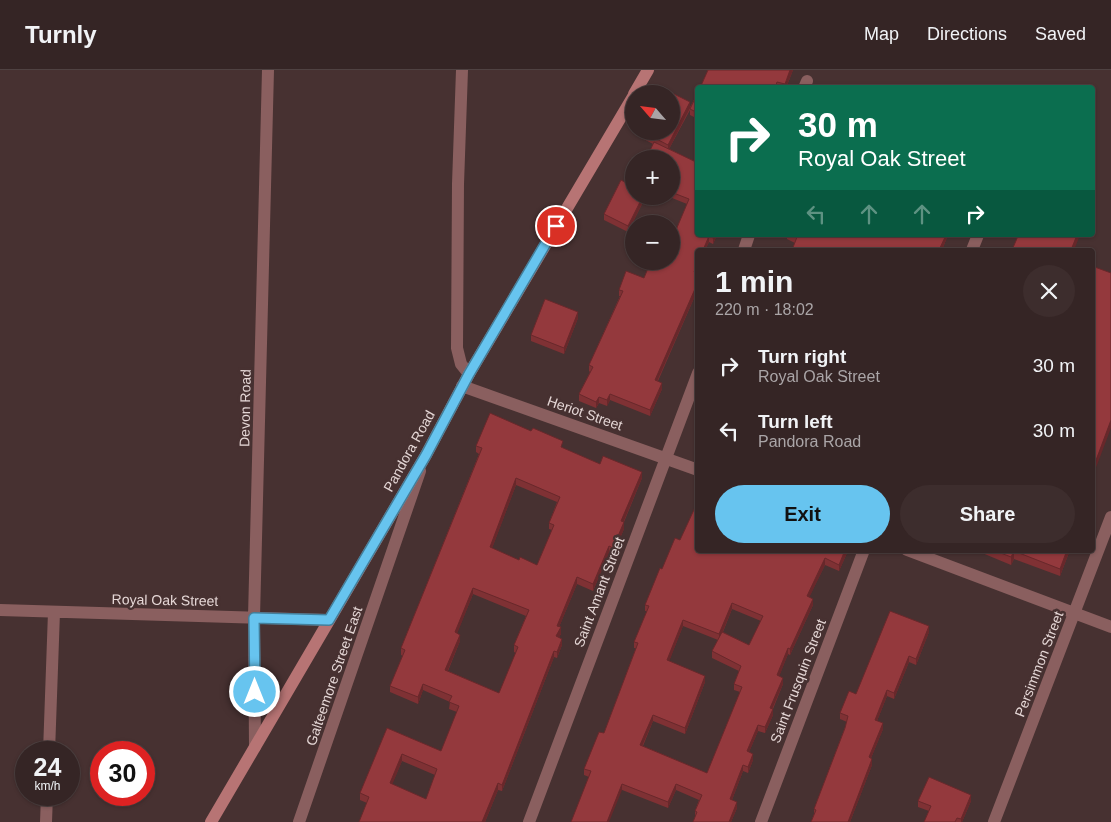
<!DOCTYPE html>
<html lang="en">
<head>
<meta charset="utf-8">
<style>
  body { margin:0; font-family:Helvetica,sans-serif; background:#3d2d2d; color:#f1f3f6; height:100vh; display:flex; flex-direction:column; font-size:19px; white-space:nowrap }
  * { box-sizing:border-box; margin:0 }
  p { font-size:16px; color:#aaa5a7 }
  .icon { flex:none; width:28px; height:28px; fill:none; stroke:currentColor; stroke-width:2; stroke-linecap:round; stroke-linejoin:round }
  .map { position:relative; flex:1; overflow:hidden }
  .panel { position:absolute; left:695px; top:178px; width:400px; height:305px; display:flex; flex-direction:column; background:#352525; border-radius:5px; box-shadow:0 1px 4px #0004,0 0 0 1px #4f4242 }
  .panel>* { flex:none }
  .top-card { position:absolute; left:695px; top:15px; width:400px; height:152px; border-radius:5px; box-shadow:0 1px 4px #0004,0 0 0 1px #4f4242; background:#0b6e4f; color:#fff; overflow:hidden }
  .needle { width:32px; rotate:298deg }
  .tools { position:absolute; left:625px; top:15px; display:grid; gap:10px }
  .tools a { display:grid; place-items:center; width:55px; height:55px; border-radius:50%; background:#352525; box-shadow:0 1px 4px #0004,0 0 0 1px #4f4242; font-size:25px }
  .speed { position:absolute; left:15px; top:671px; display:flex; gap:10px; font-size:25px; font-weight:700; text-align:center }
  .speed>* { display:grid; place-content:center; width:65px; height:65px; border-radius:50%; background:#352525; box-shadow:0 1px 4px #0004,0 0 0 1px #4f4242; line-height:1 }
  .speed small { font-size:12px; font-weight:400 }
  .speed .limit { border:8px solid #d22; background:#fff; color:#111 }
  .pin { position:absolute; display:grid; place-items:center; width:42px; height:42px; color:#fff; margin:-21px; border:2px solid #fff; border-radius:50%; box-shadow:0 1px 5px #0007 }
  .me { position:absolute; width:55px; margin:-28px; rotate:0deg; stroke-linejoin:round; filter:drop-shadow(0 0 4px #0008) }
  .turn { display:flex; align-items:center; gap:18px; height:105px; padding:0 20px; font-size:22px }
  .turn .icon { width:65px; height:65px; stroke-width:2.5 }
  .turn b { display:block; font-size:35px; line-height:42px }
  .lanes { display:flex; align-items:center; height:48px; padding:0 20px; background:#0003; justify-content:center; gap:25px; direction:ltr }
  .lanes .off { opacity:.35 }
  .round { display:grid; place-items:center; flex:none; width:52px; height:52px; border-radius:26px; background:#3d2d2d }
  .overview { display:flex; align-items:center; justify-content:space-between; height:85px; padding:0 20px }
  h1 { font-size:30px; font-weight:700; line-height:38px }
  .action { display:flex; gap:10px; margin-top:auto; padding:10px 20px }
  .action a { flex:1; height:58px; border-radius:30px; background:#67c4ef; color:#111; font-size:20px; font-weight:700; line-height:58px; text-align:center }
  .action a+a { background:#3d2d2d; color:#f1f3f6 }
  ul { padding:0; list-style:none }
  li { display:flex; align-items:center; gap:15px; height:65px; padding:0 20px }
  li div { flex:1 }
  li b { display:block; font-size:19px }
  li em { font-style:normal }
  header { display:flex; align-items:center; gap:30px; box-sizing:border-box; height:70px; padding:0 25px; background:#352525; border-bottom:1px solid #4f4242 }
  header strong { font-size:24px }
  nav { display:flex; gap:28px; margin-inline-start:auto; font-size:18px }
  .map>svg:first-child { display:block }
</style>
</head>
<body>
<header>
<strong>Turnly</strong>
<nav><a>Map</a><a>Directions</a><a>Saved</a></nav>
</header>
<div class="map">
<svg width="1111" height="752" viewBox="0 0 1111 752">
  <rect width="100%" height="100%" fill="#473131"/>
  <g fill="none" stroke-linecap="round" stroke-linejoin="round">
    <path stroke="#8a5f5f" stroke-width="12" d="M462,0L458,114L457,278L461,294L469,304
      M804,18L807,11
      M744,180L749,165
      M972,180L978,165
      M462,316L698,400
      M907,480L1111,557
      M0,540L329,550
      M255,677L254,547L268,0
      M49,682L54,542
      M46,752L47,725
      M299,752L420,401
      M529,752L698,303
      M761,752L864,480
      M994,752L1111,447"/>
    <path stroke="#b77474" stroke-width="12" d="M634,24L648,0
      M211,752L426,385L469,304L634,25"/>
  </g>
  <path fill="#7f3134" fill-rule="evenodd" d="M708,0H793L786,18H700Z
    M698,22V49L690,45V40L669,79L698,93V165H717L713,174L709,172L705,180H698L696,203L698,219L658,311L662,319L650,346L610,330L607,336L599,333L596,338L579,331V324L590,302L589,301V295L620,226H619V220L644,208L671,191L687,134L667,126H671V89L653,74L640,67V61L690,37Z
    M645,126V128L628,162L604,150V144Z
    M787,165H948L942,180H792L795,173L787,169Z
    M578,248L564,284L531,271V265Z
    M476,376L563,377V378L600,394L642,408L624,452V459L613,484L609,483L593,521L577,514L559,557L561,564L559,567L562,575L557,588L554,587L502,721L498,720L485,752L367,733L360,730V723L387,658L441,681L457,642L449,639L450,632L423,620L418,634L390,622V616L403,586L401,585V578L479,384L476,382ZM516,415L557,432L549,453V459L552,460L537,495L519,490L492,478ZM473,524L526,546L514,575V582L516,583L499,623L448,601L460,571L457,563ZM402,691L435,705L426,729L392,714Z
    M680,470L847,480V483L839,501L825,495L809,527L813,535L790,585L788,584L779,606L783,614L773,639V645L765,663L758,661L749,682L753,690L748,703L743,701L732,730L737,738L731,752H693L695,748V741L699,730L676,720L668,738L584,705V699L604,663L636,578H634V572L647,541H645V535L662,499ZM732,539L761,551L749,575L723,562ZM683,556L718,570L712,581V588L739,601L734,614V620L740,622L707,703L643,676L653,651L685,664L705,612L669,591Z
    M975,480H1070L1060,506L1014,489L1011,495Z
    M929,562L916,595L909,592L894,629L887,626L877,651L883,659L871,688L872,695L850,752H811L814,744V739L847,652L840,649V643Z
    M918,731H971L962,752H924L929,741L918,737Z"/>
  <path fill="#68282b" d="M790,0H793L786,18H785V14Z
    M690,32V38L668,81V75Z
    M643,126H645V128L628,162V156Z
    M714,165H717L713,174V168Z
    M946,165H948L942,180H939Z
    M1077,165H1080L1074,180H1071Z
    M709,166V172L705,180H703Z
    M698,194V200L694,208V202Z
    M698,212V219L655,316V310Z
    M578,242V248L564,284V278Z
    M662,313V319L650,346V340Z
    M610,324V330L607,336V330Z
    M599,327V333L596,338V332Z
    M1111,350V358L1092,408V401Z
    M642,402V408L621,458V451Z
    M516,408V415L490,484V477Z
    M624,452V459L613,484V478Z
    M609,476V483L593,521V514Z
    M845,480H847V483L839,501V495Z
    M1067,480H1070L1060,506V499Z
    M1014,481V489L1011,495V487Z
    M825,488V495L807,532V526Z
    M577,507V514L557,562V556Z
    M473,518V524L455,569V562Z
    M813,529V535L790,585V579Z
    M732,533V539L719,571V564Z
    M683,550V556L667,597V590Z
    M929,556V562L916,595V589Z
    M561,557V564L556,573V566Z
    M460,565V571L445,607V600Z
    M562,569V575L557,588V582Z
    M788,578V584L777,612V605Z
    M554,581V587L502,721V715Z
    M909,586V592L894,629V623Z
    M705,606V612L685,664V658Z
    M783,608V614L770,644V638Z
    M423,614V620L418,634V627Z
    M887,620V626L875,656V650Z
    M773,639V645L765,663V657Z
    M653,645V651L640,681V675Z
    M883,653V659L869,693V687Z
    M758,655V661L747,687V681Z
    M402,684V691L390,720V713Z
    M753,684V690L748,703V697Z
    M872,689V695L850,752H848Z
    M743,695V701L730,735V729Z
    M498,713V720L485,752H482Z
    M622,714V720L609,752H607Z
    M676,714V720L668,738V732Z
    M971,725V731L962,752H961V749Z
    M737,732V738L731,752H729Z"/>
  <path fill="#94393d" stroke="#68282b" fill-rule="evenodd" d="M708,0H790L785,14L777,12L775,18H700Z
    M698,22V43L690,39Z
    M672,23L690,32L668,75L641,61H671V25Z
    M654,72L698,93V165H714L713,168L709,166L703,180H698V194L694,202L698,204V212L655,310L662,313L650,340L610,324L607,330L599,327L596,332L579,324L593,297L589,295L623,221L619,220L626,201L644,208L651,191H671V172L689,129L671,122V103L672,101L671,100V89H646Z
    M621,110L634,117V126H643L628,156L604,144Z
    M792,165H946L939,180H792L797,167Z
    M1021,165H1077L1071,180H1012L1018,166L1020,167Z
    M1092,196L1111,203V350L1092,401Z
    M545,229L578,242L564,278L531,265Z
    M490,343L531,361L533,358L563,371L561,377L600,394L603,386L642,402L621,451L624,452L613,478L609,476L593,514L577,507L557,556L561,557L556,566L562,569L557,582L554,581L502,715L498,713L482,752H359L369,727L360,723L387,658L441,681L459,636L449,632L452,626L423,614L418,627L390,616L405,580L401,578L482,378L476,376ZM516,408L560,427L549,453L554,455L537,495L520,487L519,490L490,477ZM473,518L529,540L514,575L518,577L499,623L445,600L460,565L455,562ZM402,684L437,699L426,729L390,713Z
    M698,431V480H845L839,495L825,488L807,526L813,529L790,579L788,578L777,605L783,608L770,638L773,639L765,657L758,655L747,681L753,684L748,697L743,695L730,729L737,732L729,752H693L697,742L695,741L702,725L676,714L668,732L622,714L607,752H571L591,701L584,699L599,662L604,663L638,573L634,572L649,536L645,535L660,498L662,499L675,468L680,470ZM732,533L763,546L749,575L722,562L712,581L741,596L734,614L742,617L707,703L640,675L653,645L685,658L705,606L667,590L683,550L719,564Z
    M993,480H1067L1060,499L1014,481L1011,487Z
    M890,541L929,556L916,589L909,586L894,623L887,620L875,650L883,653L869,687L872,689L848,752H811L816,740L814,739L845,658L848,646L840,643L849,621L856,624Z
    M929,707L971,725L961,749L957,748L955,752H924L931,736L918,731Z"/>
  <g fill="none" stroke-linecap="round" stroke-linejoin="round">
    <defs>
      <path id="route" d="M255,622L254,548L329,550L426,385L469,304L556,156"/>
    </defs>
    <use href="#route" stroke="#437f9b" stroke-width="12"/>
    <use href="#route" stroke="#67c4ef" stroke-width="9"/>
  </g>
  <g text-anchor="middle" stroke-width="5" stroke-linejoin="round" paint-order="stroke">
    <g font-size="14" fill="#e5d7d6" stroke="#473131">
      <text transform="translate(245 338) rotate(-89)" y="5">Devon Road</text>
      <text transform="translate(585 343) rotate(19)" y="5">Heriot Street</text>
      <text transform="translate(409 381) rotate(-61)" y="5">Pandora Road</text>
      <text transform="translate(599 522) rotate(-69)" y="5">Saint Amant Street</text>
      <text transform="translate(165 530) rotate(1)" y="5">Royal Oak Street</text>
      <text transform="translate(1039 594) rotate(-69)" y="5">Persimmon Street</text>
      <text transform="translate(334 606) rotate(-71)" y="5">Galteemore Street East</text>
      <text transform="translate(798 611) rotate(-69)" y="5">Saint Frusquin Street</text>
    </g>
  </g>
</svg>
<div class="tools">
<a><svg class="needle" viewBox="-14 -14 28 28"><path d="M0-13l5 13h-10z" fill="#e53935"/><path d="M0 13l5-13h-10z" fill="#aaa5a7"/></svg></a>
<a>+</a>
<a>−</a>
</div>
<div class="speed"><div>24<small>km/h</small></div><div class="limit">30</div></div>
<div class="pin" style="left:556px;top:156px;background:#d93025"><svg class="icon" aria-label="arrive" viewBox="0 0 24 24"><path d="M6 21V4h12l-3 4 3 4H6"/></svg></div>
<svg class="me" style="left:255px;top:622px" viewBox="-20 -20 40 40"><circle r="17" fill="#67c4ef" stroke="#fff" stroke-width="3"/><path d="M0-11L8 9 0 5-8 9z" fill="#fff"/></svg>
<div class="top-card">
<div class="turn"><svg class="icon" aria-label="right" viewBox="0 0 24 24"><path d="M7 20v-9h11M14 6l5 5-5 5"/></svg><div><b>30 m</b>Royal Oak Street</div></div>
<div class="lanes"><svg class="icon off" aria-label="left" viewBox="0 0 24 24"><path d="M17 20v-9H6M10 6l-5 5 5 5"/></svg><svg class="icon off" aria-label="ahead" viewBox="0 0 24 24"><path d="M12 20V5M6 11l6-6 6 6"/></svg><svg class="icon off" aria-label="ahead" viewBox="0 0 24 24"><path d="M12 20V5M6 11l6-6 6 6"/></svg><svg class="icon" aria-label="right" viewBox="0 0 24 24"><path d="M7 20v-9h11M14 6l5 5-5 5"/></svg></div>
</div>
<section class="panel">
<div class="overview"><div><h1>1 min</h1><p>220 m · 18:02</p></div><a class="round"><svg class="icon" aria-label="close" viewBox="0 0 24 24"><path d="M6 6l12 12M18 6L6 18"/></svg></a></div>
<ul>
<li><svg class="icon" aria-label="right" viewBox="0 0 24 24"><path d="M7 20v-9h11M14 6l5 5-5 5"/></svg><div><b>Turn right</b><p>Royal Oak Street</p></div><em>30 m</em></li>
<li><svg class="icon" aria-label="left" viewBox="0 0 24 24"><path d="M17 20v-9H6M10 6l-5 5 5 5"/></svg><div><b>Turn left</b><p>Pandora Road</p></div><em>30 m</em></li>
</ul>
<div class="action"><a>Exit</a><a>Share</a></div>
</section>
</div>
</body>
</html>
